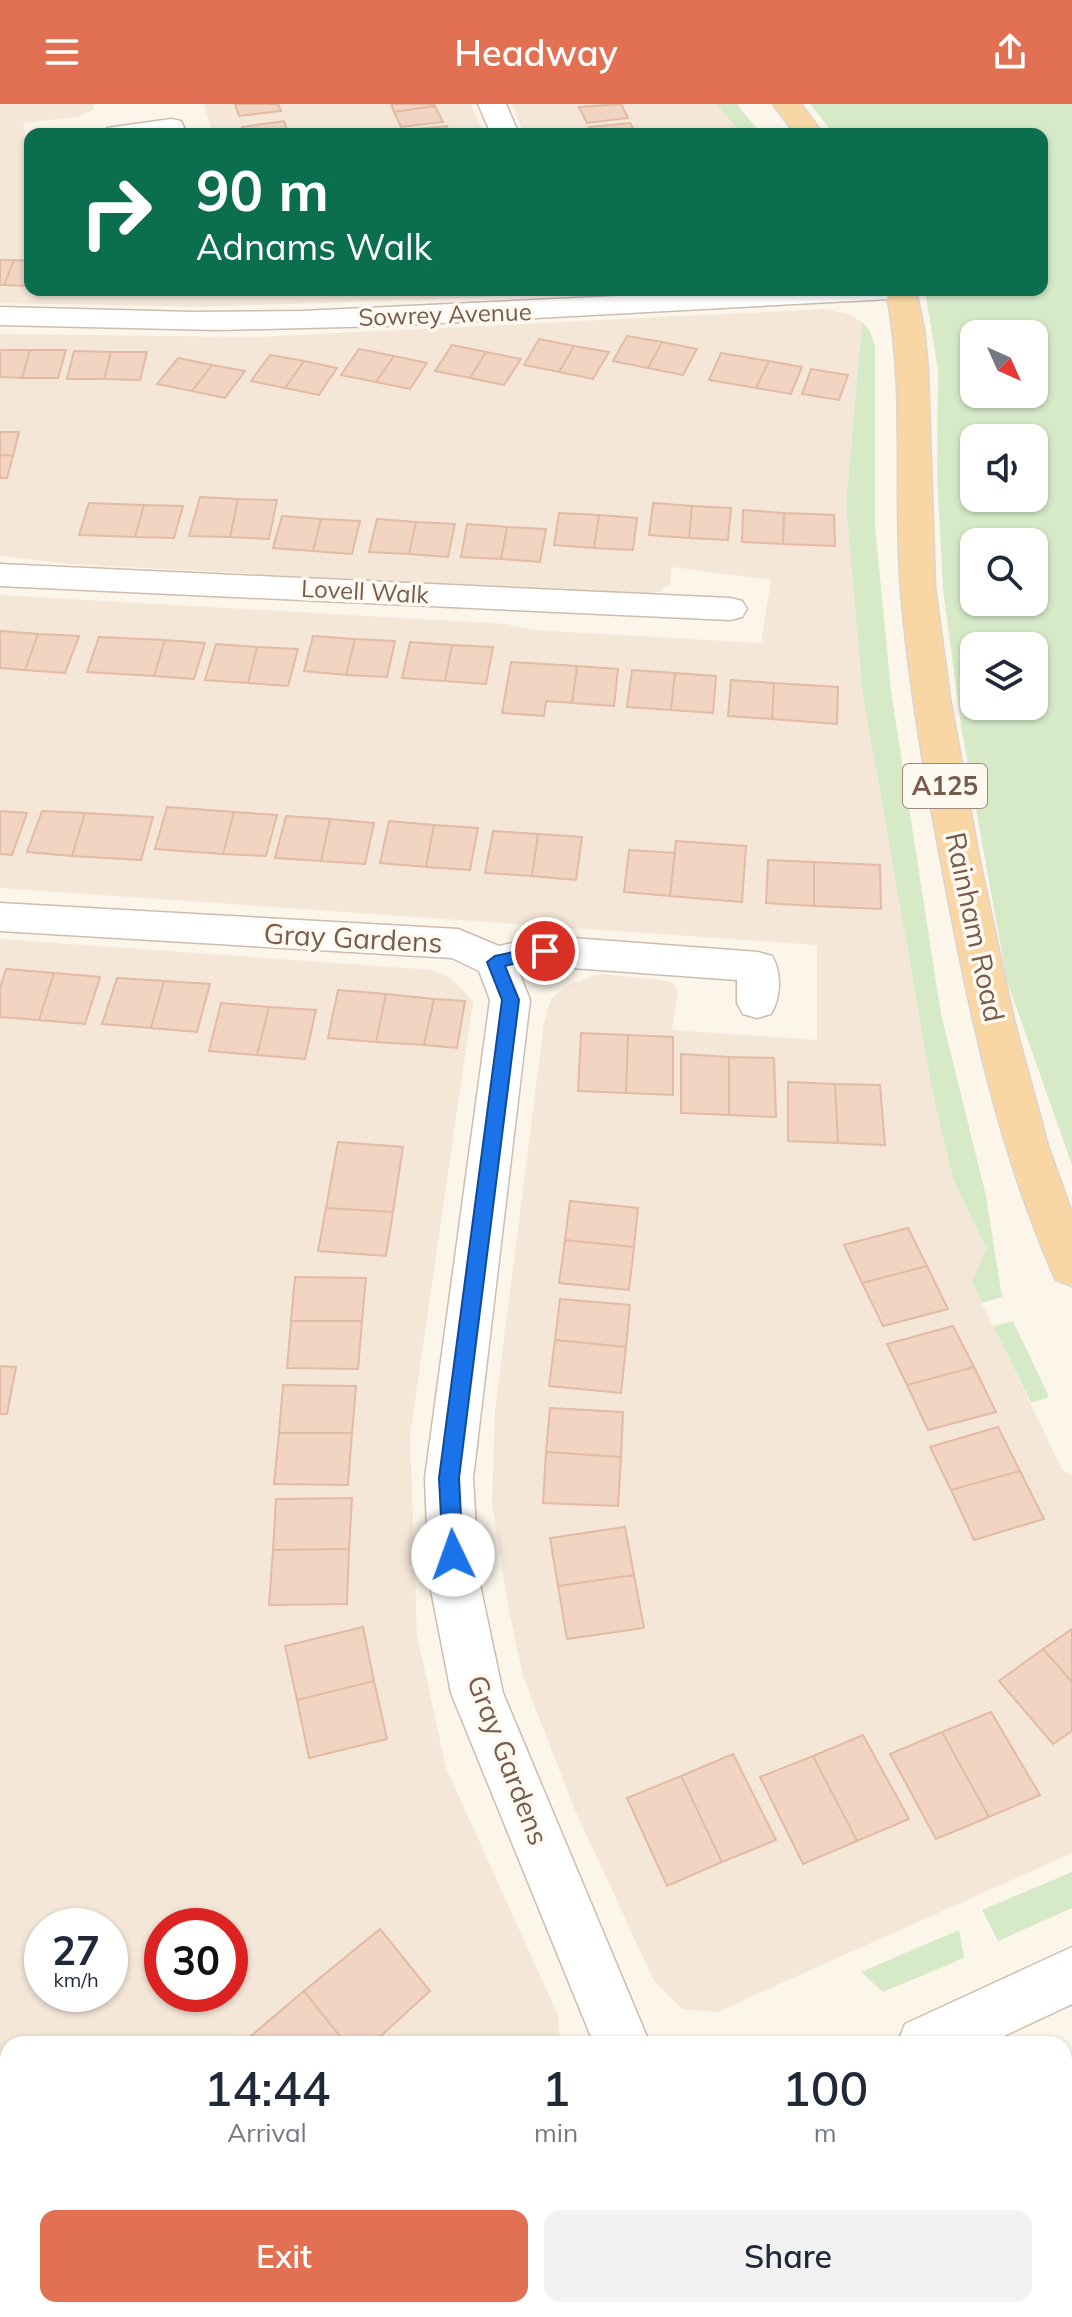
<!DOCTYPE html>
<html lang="en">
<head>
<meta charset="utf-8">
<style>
  body { margin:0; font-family:Mulish,sans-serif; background:#f2f2f3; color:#1f2937; height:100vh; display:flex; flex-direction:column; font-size:30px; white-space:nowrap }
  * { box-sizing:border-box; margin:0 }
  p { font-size:26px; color:#747a83 }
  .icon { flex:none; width:44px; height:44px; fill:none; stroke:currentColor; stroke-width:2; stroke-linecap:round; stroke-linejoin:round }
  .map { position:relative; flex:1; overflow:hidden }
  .drawer { position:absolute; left:0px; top:1932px; width:1072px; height:282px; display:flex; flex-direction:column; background:#fff; border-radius:24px 24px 0 0; box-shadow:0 2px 6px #0004 }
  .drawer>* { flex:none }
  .top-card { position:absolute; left:24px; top:24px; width:1024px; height:168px; border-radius:16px; box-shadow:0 2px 6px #0004; background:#0b6e4f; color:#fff; overflow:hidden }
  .needle { width:52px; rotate:135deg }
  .fabs { position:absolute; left:960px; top:216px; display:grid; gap:16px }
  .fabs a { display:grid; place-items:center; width:88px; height:88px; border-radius:16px; background:#fff; box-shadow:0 2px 6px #0004; font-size:40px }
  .speed { position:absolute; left:24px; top:1804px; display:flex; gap:16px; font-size:40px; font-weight:700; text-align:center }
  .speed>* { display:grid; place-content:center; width:104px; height:104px; border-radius:50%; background:#fff; box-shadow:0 2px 6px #0004; line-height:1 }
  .speed small { font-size:20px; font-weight:400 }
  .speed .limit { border:12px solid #d22; background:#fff; color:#111 }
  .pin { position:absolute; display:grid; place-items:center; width:68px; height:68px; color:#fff; margin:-34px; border:4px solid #fff; border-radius:50%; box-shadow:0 2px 8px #0007 }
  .me { position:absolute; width:88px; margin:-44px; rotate:357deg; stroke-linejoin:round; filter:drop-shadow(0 0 6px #0008) }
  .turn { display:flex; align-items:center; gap:28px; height:168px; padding:0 40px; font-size:36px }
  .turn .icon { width:104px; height:104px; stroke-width:2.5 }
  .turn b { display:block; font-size:56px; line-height:68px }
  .eta { display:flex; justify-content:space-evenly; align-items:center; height:136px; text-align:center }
  .eta b { font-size:48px; font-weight:600; line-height:56px }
  .button { display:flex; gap:16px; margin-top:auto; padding:16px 40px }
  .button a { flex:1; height:92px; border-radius:16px; background:#e27053; color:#fff; font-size:32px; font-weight:600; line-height:92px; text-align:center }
  .button a+a { background:#f2f2f3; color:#1f2937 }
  header { display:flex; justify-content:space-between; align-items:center; height:104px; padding:0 40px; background:#e27053; color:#fff; font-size:36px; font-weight:600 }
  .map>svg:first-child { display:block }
</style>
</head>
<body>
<header><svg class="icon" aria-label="menu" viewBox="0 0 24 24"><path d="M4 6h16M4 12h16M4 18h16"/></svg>Headway<svg class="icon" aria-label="share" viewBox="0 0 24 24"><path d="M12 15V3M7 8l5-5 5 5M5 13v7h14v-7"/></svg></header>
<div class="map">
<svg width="1072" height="2213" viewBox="0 0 1072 2213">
  <rect width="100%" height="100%" fill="#fcf5ea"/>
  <path fill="#f4e7d8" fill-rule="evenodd" d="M0,0H93L94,5L78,13L23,19L30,55V186H511L488,193L201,203L0,199Z
    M204,0H471L484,30H213Z
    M512,0H716L742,30H524Z
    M823,205L848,210L862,218L846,400L862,585L932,986L953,1075L986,1144L972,1179L1062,1365L1072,1372V1749L717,1908L682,1905L654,1877L574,1704L523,1572L508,1502L492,1399L495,1306L544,919L551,895L570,880L600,870L665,876L674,880L678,889L672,926L817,936V841L0,784V491L506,520L533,526L761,539L771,476L672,463L670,480L659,488L642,491L70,460L0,452V230L256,233Z
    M0,835L433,866L452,875L473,897L410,1332L417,1531L446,1664L558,1911L560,1940H8V2206H153L142,2213H0ZM42,1822H110V1890H42ZM162,1822H230V1890H162Z
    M1064,2142L1072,2160V2213H583L594,2206H1064Z"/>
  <path fill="#d6eac8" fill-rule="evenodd" d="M716,0H737L761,30H742Z
    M810,0H1072V1061L1007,877L961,622L943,485L937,371L938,266L925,186H1042V30H834ZM974,230H1034V290H974ZM974,334H1034V394H974ZM974,438H1034V498H974ZM974,542H1034V602H974Z
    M862,218L870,227L875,243V422L891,587L941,910L986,1092L1002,1193L982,1199L972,1178L986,1144L953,1075L932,986L862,585L846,400Z
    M1013,1217L1049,1293L1031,1299L993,1222Z
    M1072,1768V1804L998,1837L982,1806Z
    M959,1826L964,1854L883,1888L861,1868Z
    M1072,2064V2160L1064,2142V2067Z"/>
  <path fill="#f1d4c2" stroke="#e3baa3" stroke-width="2" d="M235,0H278L281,7L239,12Z
    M391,0H434L435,2L394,8Z
    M621,0L628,14L587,19L579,3Z
    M435,2L443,18L401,23L394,8Z
    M284,17L289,30H245L242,23Z
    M630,19L636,30H592L589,23Z
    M447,22L449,30H406L405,26Z
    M0,156H14L4,181H0Z
    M14,156L30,157V182L4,181Z
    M627,232L662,238L648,264L613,257Z
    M539,235L574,242L559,268L524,261Z
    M662,238L697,245L683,271L648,264Z
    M452,241L486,248L470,274L435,267Z
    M574,242L609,248L593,275L559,268Z
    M359,245L394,252L376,278L341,271Z
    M0,246H30L22,274L0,273Z
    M30,246H66L58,274H22Z
    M74,247L111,248L104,275H67Z
    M111,248H147L140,276L104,275Z
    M486,248L521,255L504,281L470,274Z
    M721,249L769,257L756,284L709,276Z
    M270,251L304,257L285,284L251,277Z
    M394,252L427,259L410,285L376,278Z
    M178,254L212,261L192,287L157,280Z
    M304,257L337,264L319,291L285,284Z
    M769,257L802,263L791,290L756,284Z
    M212,261L245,267L225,294L192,287Z
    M811,265L848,271L839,296L802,290Z
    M0,328H19L13,352L0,351Z
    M0,351L13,352L7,374H0Z
    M200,393L238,395L230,433L189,432Z
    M238,395L277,396L269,435L230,433Z
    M89,399L144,401L135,433L79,431Z
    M653,399L692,402L689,434L649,431Z
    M144,401L183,402L174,434L135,433Z
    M692,402L731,404L728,436L689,434Z
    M743,406L784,409L783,440L742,438Z
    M559,409L599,411L594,444L554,441Z
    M784,409L834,411L835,442L783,440Z
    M599,411L637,414L633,446L594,444Z
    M282,412L321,415L313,447L273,444Z
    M321,415L360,417L352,450L313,447Z
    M377,415L416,418L409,450L369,448Z
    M416,418L455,420L448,453L409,450Z
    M467,420L507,423L501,455L461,453Z
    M507,423L546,425L540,458L501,455Z
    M0,527L38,530L25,566L0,564Z
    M38,530L79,532L65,569L25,566Z
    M313,532L355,535L346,571L304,567Z
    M99,533L165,536L154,572L87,568Z
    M355,535L395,537L387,573L346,571Z
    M165,536L205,539L194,575L154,572Z
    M410,538L452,541L445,577L402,574Z
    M216,540L257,543L248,579L205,576Z
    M452,541L493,543L486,580L445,577Z
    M257,543L298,545L288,582L248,579Z
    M511,558L577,562L572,599L546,597L544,612L502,609Z
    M577,562L618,565L614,602L572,599Z
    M632,566L675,569L671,606L627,603Z
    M675,569L716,572L713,609L671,606Z
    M731,576L774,579L772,615L728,612Z
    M774,579L838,583L837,620L772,615Z
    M167,703L234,708L223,750L155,745Z
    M0,707L27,709L12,751L0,750Z
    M42,707L85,709L72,752L27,748Z
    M234,708L277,711L266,752L223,750Z
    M85,709L153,713L141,756L72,752Z
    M286,712L330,715L321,757L275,754Z
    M330,715L374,719L365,760L321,757Z
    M389,717L434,721L426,763L380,759Z
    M434,721L478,724L470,766L426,763Z
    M493,727L538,730L532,772L485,769Z
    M538,730L582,733L576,776L532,772Z
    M676,737L746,742L742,798L670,792Z
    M629,746L675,749L670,792L624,788Z
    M768,756L814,758V802L766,799Z
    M814,758L880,761L881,805L814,802Z
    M6,865L54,869L39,916L0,913V884Z
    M54,869L100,873L85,920L39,916Z
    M117,874L164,877L151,924L102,920Z
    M164,877L210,880L197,928L151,924Z
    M338,886L386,890L376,938L328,934Z
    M386,890L434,895L424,941L376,938Z
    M434,895L465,897L457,944L424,941Z
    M221,899L269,903L257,951L209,947Z
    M269,903L316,906L305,955L257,951Z
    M581,929L628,931L626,989L578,987Z
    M628,931L673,933V991L626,989Z
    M681,950L729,953V1011L681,1009Z
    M729,953L774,954L776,1013L729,1011Z
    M788,978L835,980L838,1039L788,1037Z
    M835,980L880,981L885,1041L838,1039Z
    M338,1038L403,1043L393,1108L326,1104Z
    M570,1097L638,1104L634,1143L565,1136Z
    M326,1104L393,1108L386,1152L318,1147Z
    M908,1124L927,1162L862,1179L844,1141Z
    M565,1136L634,1143L629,1186L559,1179Z
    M927,1162L948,1205L883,1222L862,1179Z
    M295,1173L366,1174L362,1217H291Z
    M560,1195L630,1201L626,1243L555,1236Z
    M291,1217H362L358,1265L287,1264Z
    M953,1222L974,1263L907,1281L887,1240Z
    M555,1236L626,1243L621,1289L549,1282Z
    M0,1262L16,1263L7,1310H0Z
    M974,1263L996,1308L928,1326L907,1281Z
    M283,1281L356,1282L352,1329H279Z
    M550,1304L623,1308L621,1353L546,1348Z
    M998,1323L1020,1367L951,1386L930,1343Z
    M279,1329H352L348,1381L274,1380Z
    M546,1348L621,1353L618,1402L543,1399Z
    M1020,1367L1044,1415L974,1436L951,1386Z
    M352,1394L349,1445L273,1446L276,1395Z
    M625,1423L634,1471L558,1482L550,1434Z
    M349,1445L347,1500L269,1501L273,1446Z
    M634,1471L644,1524L567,1535L558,1482Z
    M363,1523L374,1577L297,1596L285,1542Z
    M1072,1525V1578L1043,1545Z
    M1043,1545L1072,1578V1627L1053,1640L999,1577Z
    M374,1577L387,1635L309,1654L297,1596Z
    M991,1608L1040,1691L989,1713L942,1628Z
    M942,1628L989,1713L936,1735L890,1650Z
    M863,1631L909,1715L857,1737L813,1652Z
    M733,1650L776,1736L722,1758L681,1672Z
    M813,1652L857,1737L803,1760L760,1673Z
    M681,1672L722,1758L667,1782L627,1694Z
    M380,1825L430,1887L372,1940H346L304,1887Z
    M304,1887L346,1940H247L245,1937Z
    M8,2093V2198L6,2199L0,2189V2099Z
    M804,2206H842L846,2213H788Z
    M882,2206H976L979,2213H885Z
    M976,2206H1042L1025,2213H979Z"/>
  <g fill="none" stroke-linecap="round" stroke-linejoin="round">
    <defs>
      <path id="street" d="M478,0H506L519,30H491Z
        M171,15L181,17L187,30H103L107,24Z
        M745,186H904L900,192L889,195L386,222L218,226L0,221V203L191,208L302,207Z
        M0,460L730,494L742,497L747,505L742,513L730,516L0,482Z
        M0,799L458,825L499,842L545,832L758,848L772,852C782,869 781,893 771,910L757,914L743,910L737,899V876L545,862L519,868L530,896L473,1374L479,1476L503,1589L650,1940H594L451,1589L429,1476L425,1374L490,896L479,867L452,854L0,827Z
        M1072,1963V2021L1064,2024V1966Z"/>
      <path id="secondary" d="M1072,1843V1900L987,1940H897L905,1920Z
        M325,2206H396L393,2213H323Z"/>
      <path id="primary" d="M773,0H801L823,30H795Z
        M886,186H916L924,225L928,265L935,483L950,594L979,753L1014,916L1048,1042L1072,1109V1182L1056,1176L1050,1163C997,1038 969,907 944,773C926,679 909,583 901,487C893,387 906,285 886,186Z"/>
    </defs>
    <use href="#street" stroke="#cebcaf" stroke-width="3"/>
    <use href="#secondary" stroke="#d4bfaf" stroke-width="3"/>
    <use href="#primary" stroke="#dcd4d1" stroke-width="3"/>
    <use href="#street" fill="#fff" fill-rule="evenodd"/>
    <use href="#secondary" fill="#fff" fill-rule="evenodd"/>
    <use href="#primary" fill="#f8d7a5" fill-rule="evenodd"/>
  </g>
  <path fill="#1a73e8" stroke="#114b97" stroke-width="2" d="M545,841L553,847L551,851L505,862L519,896L459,1374L463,1451L460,1457L453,1460L446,1457L443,1451L439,1374L502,896L487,858L495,852Z"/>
  <g text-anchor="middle" stroke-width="7" stroke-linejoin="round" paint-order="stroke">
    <g font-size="24" fill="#775b4d" stroke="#fff9f0">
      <text transform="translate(445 211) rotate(-2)" y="8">Sowrey Avenue</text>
      <text transform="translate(365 488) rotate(3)" y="8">Lovell Walk</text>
    </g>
    <rect fill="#fff9f0" stroke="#a08a7e" stroke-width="2" x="903" y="660" width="84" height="44" rx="6"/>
    <g font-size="26" font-weight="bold" fill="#775b4d">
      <text x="945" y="691">A125</text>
    </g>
    <g font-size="28" fill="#775b4d" stroke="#fff9f0">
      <text transform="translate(975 823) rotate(78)" y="10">Rainham Road</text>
      <text transform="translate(353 834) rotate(3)" y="10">Gray Gardens</text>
      <text transform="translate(508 1656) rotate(69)" y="10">Gray Gardens</text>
    </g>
  </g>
</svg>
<div class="fabs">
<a><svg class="needle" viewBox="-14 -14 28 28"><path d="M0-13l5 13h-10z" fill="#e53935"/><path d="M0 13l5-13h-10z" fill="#747a83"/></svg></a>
<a><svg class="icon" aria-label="sound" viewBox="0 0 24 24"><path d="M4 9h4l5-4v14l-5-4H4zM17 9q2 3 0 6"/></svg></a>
<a><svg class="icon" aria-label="search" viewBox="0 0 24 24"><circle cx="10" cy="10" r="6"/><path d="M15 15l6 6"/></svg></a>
<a><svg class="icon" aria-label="layers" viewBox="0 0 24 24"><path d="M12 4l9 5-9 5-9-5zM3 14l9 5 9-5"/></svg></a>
</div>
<div class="speed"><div>27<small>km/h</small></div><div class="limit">30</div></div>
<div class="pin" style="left:545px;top:847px;background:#d93025"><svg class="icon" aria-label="arrive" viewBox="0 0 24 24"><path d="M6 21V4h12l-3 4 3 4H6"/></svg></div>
<svg class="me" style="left:453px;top:1451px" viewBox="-20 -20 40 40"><circle r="19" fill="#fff"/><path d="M0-13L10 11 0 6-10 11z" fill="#1a73e8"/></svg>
<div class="top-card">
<div class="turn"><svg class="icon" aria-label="right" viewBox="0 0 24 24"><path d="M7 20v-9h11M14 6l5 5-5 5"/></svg><div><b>90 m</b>Adnams Walk</div></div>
</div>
<section class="drawer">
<div class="eta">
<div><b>14:44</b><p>Arrival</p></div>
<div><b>1</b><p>min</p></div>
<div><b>100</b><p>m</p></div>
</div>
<div class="button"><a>Exit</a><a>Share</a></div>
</section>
</div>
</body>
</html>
